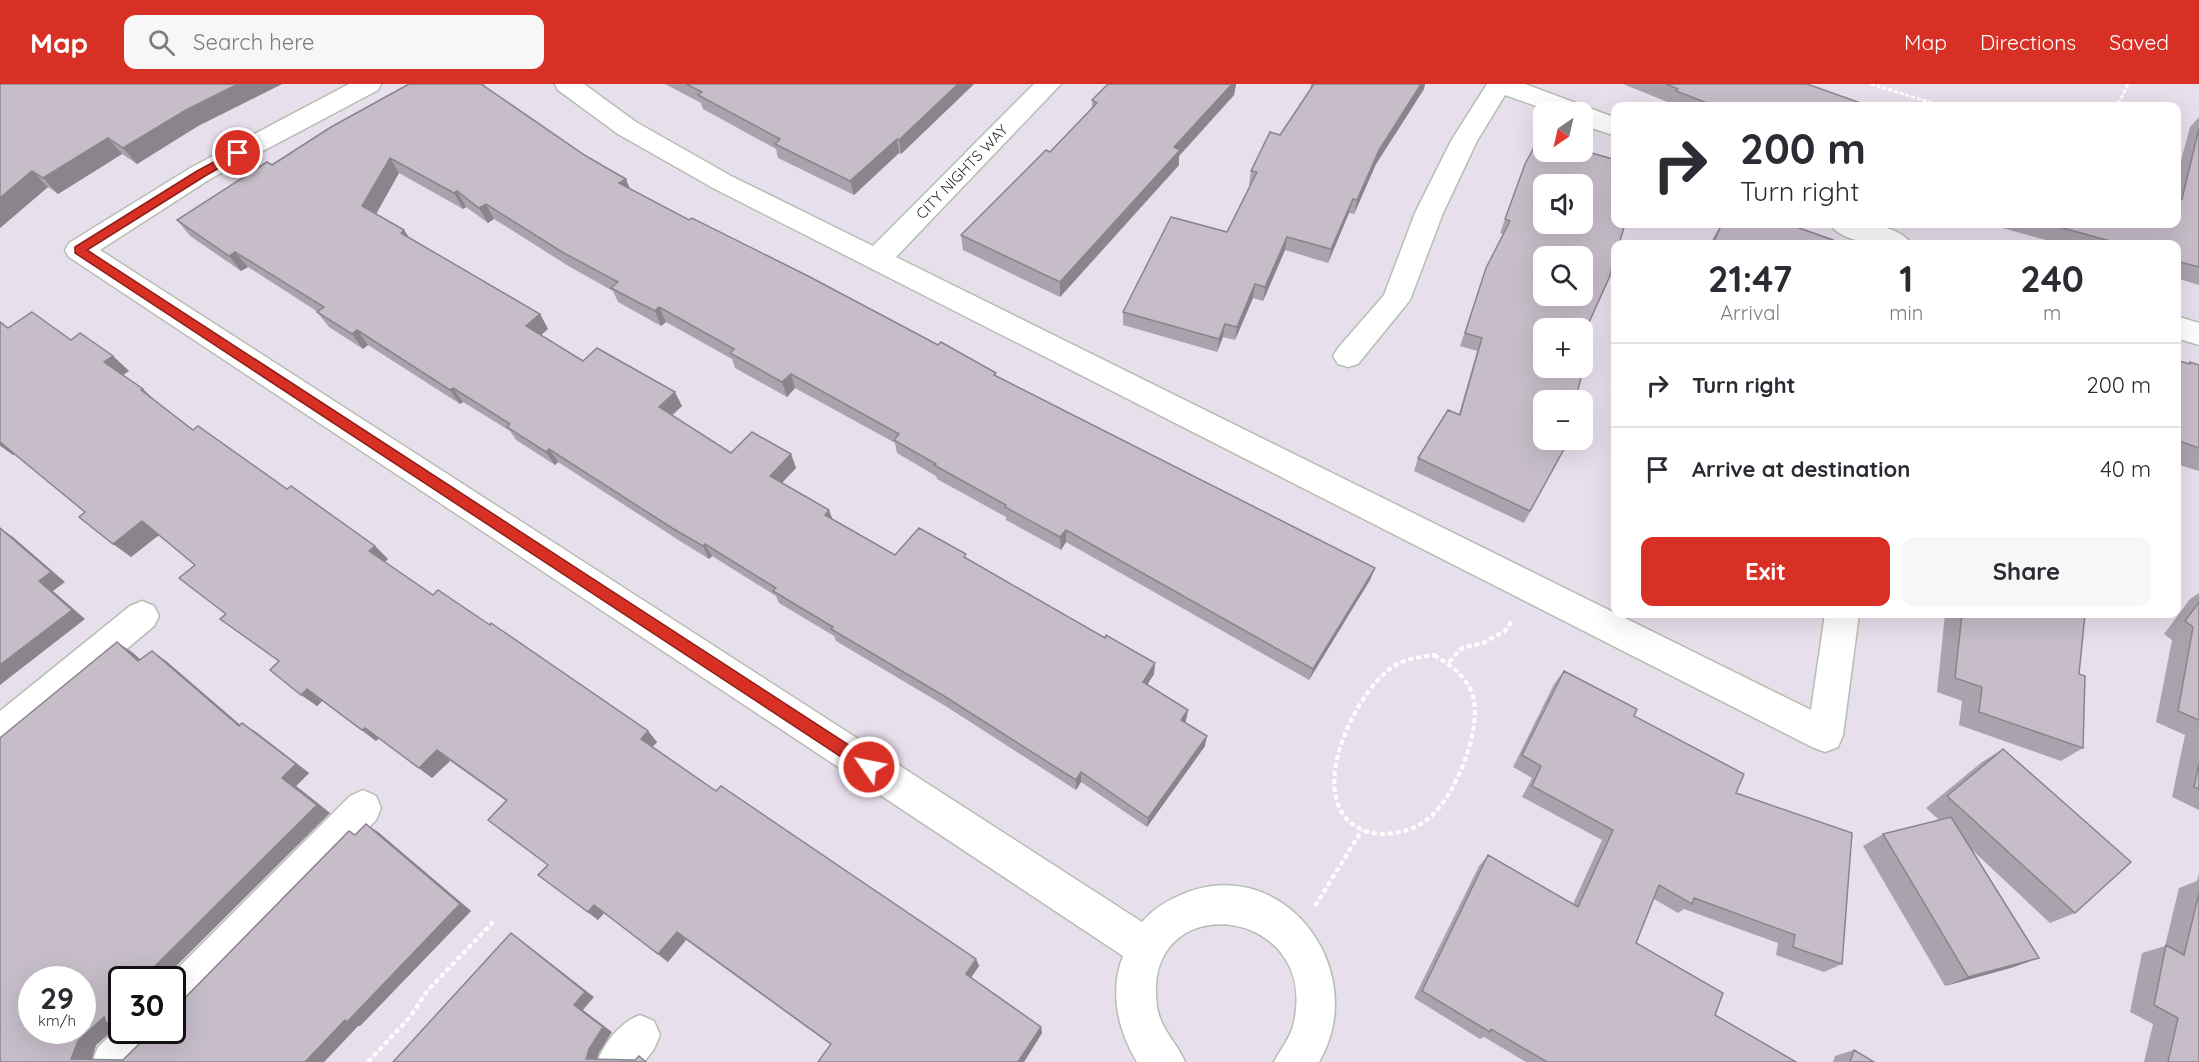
<!DOCTYPE html>
<html lang="en">
<head>
<meta charset="utf-8">
<style>
  body { margin:0; font-family:Quicksand,sans-serif; background:#f7f7f7; color:#2b2b33; height:100vh; display:flex; flex-direction:column; font-size:22px; white-space:nowrap }
  * { box-sizing:border-box; margin:0 }
  p { font-size:20px; color:#7c7c81 }
  .icon { flex:none; width:33px; height:33px; fill:none; stroke:currentColor; stroke-width:2; stroke-linecap:round; stroke-linejoin:round }
  .map { position:relative; flex:1; overflow:hidden }
  .details { position:absolute; left:1611px; top:156px; width:570px; height:378px; display:flex; flex-direction:column; background:#fff; border-radius:12px; box-shadow:0 6px 24px #0002 }
  .details>* { flex:none }
  .hud { position:absolute; left:1611px; top:18px; width:570px; height:126px; border-radius:12px; box-shadow:0 6px 24px #0002; background:#fff; color:#2b2b33; overflow:hidden }
  .needle { width:39px; rotate:214deg }
  .controls { position:absolute; left:1533px; top:18px; display:grid; gap:12px }
  .controls a { display:grid; place-items:center; width:60px; height:60px; border-radius:12px; background:#fff; box-shadow:0 6px 24px #0002; font-size:30px }
  .speed { position:absolute; left:18px; top:882px; display:flex; gap:12px; font-size:30px; font-weight:700; text-align:center }
  .speed>* { display:grid; place-content:center; width:78px; height:78px; border-radius:50%; background:#fff; box-shadow:0 6px 24px #0002; line-height:1 }
  .speed small { font-size:15px; font-weight:400 }
  .speed .limit { border:3px solid #111; border-radius:9px; background:#fff; color:#111 }
  .pin { position:absolute; display:grid; place-items:center; width:51px; height:51px; color:#fff; margin:-26px; border:3px solid #fff; border-radius:50%; box-shadow:0 2px 6px #0007 }
  .me { position:absolute; width:66px; margin:-33px; rotate:303deg; stroke-linejoin:round; filter:drop-shadow(0 0 4px #0008) }
  .turn { display:flex; align-items:center; gap:21px; height:126px; padding:0 30px; font-size:27px }
  .turn .icon { width:78px; height:78px; stroke-width:2.5 }
  .turn b { display:block; font-size:42px; line-height:51px }
  .eta { display:flex; justify-content:space-evenly; align-items:center; height:102px; text-align:center }
  .eta b { font-size:36px; font-weight:700; line-height:42px }
  .button { display:flex; gap:12px; margin-top:auto; padding:12px 30px }
  .button a { flex:1; height:69px; border-radius:12px; background:#d93025; color:#fff; font-size:24px; font-weight:700; line-height:69px; text-align:center }
  .button a+a { background:#f7f7f7; color:#2b2b33 }
  ul { padding:0; list-style:none }
  li { display:flex; align-items:center; gap:18px; height:84px; padding:0 30px; border-top:2px solid #e1e1e2 }
  li div { flex:1 }
  li b { display:block; font-size:22px }
  li em { font-style:normal }
  header { display:flex; align-items:center; gap:36px; box-sizing:border-box; height:84px; padding:0 30px; background:#d93025; color:#fff }
  header strong { font-size:28px }
  nav { display:flex; gap:33px; margin-inline-start:auto; font-size:21px }
  .search { width:420px; height:54px; background:#f7f7f7; display:flex; align-items:center; gap:15px; box-sizing:border-box; padding:0 21px; border-radius:12px; color:#7c7c81; font-size:22px }
  .map>svg:first-child { display:block }
</style>
</head>
<body>
<header>
<strong>Map</strong>
<div class="search"><svg class="icon" aria-label="search" viewBox="0 0 24 24"><circle cx="10" cy="10" r="6"/><path d="M15 15l6 6"/></svg>Search here</div>
<nav><a>Map</a><a>Directions</a><a>Saved</a></nav>
</header>
<div class="map">
<svg width="2199" height="978" viewBox="0 0 2199 978">
  <rect width="100%" height="100%" fill="#e8dfed"/>
  <g fill="none" stroke-linecap="round" stroke-linejoin="round">
    <defs>
      <path id="minor" d="M349,0H381L378,6L210,95L100,166L1142,838C1153,825 1166,817 1183,810C1284,768 1372,887 1319,978H1274C1280,966 1290,954 1293,942C1324,821 1140,800 1157,922C1160,945 1176,957 1185,978H1137C1118,947 1109,907 1123,872L69,173L65,166L69,159L192,83Z
        M555,0H584L636,38L731,92L873,162L1034,0H1061L896,173L1811,626L1825,530H1859L1843,651L1838,663L1825,668L1812,663L713,104L618,50L558,6Z
        M1487,0H1525L1616,34V52L1582,41V28H1553L1505,11L1477,57L1443,129L1410,216L1358,280L1348,283L1338,280L1333,272L1338,264L1384,211L1415,129L1451,57Z
        M1830,140C1852,138 1899,139 1911,160C1889,162 1843,161 1830,140Z
        M2176,232L2199,239V261L2176,254Z
        M142,517L154,522L159,532L154,542L13,661L0,665V627L130,522Z
        M363,706L376,712L381,724L376,736L186,932L172,938V896H166L350,712Z
        M640,931L654,937L660,951L654,965L644,978H597C606,957 619,939 640,931Z
        M122,940V946H164L158,960L141,978H92L98,963Z"/>
    </defs>
    <use href="#minor" stroke="#b4bfb2" stroke-width="3"/>
    <path stroke="#fff" stroke-width="3" stroke-dasharray="4 2" stroke-linecap="butt" d="M1871,0L1942,22
      M2112,22L2120,17L2128,0"/>
    <path stroke="#fff" stroke-width="4" stroke-dasharray="5 3" stroke-linecap="butt" d="M1434,571C1450,581 1465,591 1472,609C1484,642 1456,712 1429,734C1413,748 1385,754 1365,747C1300,722 1353,611 1391,584C1403,575 1419,573 1434,571Z
      M1449,578L1462,564L1483,559L1505,547L1513,535
      M1315,822L1362,746
      M368,978L410,933L428,906L493,838"/>
    <use href="#minor" fill="#fff" fill-rule="evenodd"/>
  </g>
  <path fill="#aaa3ad" d="M0,0H282L198,42L137,80L122,70L58,110L48,103L0,144Z
    M409,0H484L486,3L630,105L689,136L997,293L1375,484L1370,496L1309,596L1066,458L1061,466L1006,436V433L937,395L936,392L897,369L895,359L795,304L787,313L735,284L732,275L666,238L661,242L618,218L613,207L570,183L494,135L488,139L466,123L463,125L399,89L376,130L404,146L409,154L540,230L548,245L541,251L583,277L682,322L672,331L731,369L791,370L796,384L782,399L832,436L895,471L967,475L1105,554L1155,579L1154,590L1147,601L1188,626L1185,638L1205,662L1147,743L1081,698L1076,706L947,623L836,557L834,552L779,519L776,512L712,472L709,475L680,457L558,378L555,381L516,356L510,347L463,318L460,320L368,261L363,265L329,243L317,228H318L248,183L241,187L190,152L177,136Z
    M665,0H974L901,70L899,69L854,111L778,74L776,65L703,25L701,19Z
    M1108,0H1236L1234,11L1179,72V81L1060,213L963,166L961,151L1050,68L1092,24V16Z
    M1311,0H1425L1424,5L1376,80L1354,130L1349,129L1328,179L1285,166L1263,217L1253,214L1235,256L1223,253L1217,268L1123,241V228L1227,148L1250,101H1249L1251,87L1280,51L1311,4H1310Z
    M1623,0H1807L1869,22H1669L1670,19Z
    M2199,33V201L2176,194V160H2060L1988,140H2176V95L2190,43Z
    M1525,80L1544,316L1569,356L1524,439L1414,387L1418,374L1459,330L1477,267L1460,262L1486,184L1503,150L1500,149Z
    M1721,140H1788L1831,160H1710Z
    M0,238L8,244L71,256L113,272L129,287L123,291L193,346L375,462L388,475L385,478L433,511L648,647L657,658L653,663L716,707L976,875L979,882L971,893L1041,943L1042,949L1024,978H818L831,961L686,856L668,878L604,829L598,836L538,791L548,781L506,717L450,677L432,694L379,654L376,657L322,617L317,622L279,578L220,535L225,530L195,481L159,451L131,473L85,428L15,370L13,371L0,362Z
    M2176,276L2188,280L2190,278L2199,281V387L2176,380Z
    M2199,509V726L2172,713L2185,651L2156,638L2172,556L2164,550L2190,515Z
    M1945,530H2085L2079,590L2083,664L2061,677L1959,641L1962,617L1937,608Z
    M132,568L140,575L166,577L240,641L242,639L256,648L309,689L296,702L330,729L164,894V896H122V943L118,942L96,961L92,975L123,976L172,946L349,747L355,751L366,740L378,748L471,827L360,942H358L324,978H0Z
    M1564,587L1634,632L1736,709L1842,880L1824,888L1776,871L1778,859L1684,825L1678,829L1654,815L1636,859L1715,931L1796,978H1526L1484,953L1480,955L1414,914L1479,782L1488,771L1573,820L1602,756L1522,713L1532,694L1513,683L1554,600Z
    M2003,665L2075,829L2050,839L1971,765L2014,883L1945,902L1863,762L1883,750L1939,736L1926,724L1982,678Z
    M2199,790V978H2144L2153,940L2130,928L2142,869L2165,862L2179,804L2197,797Z
    M1854,966L1874,978H1833L1835,972Z"/>
  <path fill="#8b848d" d="M238,0H282L198,42L137,80L123,64L186,26Z
    M958,0H974L901,70L899,56Z
    M1232,0H1236L1234,11L1179,72V81L1060,213V198L1174,63Z
    M1421,0H1425L1424,5L1376,80L1354,130L1357,116L1379,66Z
    M108,54L122,70L58,110L43,94Z
    M897,55L899,69L854,111L850,97Z
    M390,74L399,89L372,137L362,122Z
    M32,87L48,103L0,144V114Z
    M626,95L632,110L619,99Z
    M457,107L466,123L463,125L454,109Z
    M1353,115L1349,129L1328,179L1331,165Z
    M486,120L494,135L488,139L479,124Z
    M404,146L414,161L401,149Z
    M1287,153L1285,166L1263,217L1265,203Z
    M235,168L248,183L241,187L229,172Z
    M1255,200L1253,214L1235,256L1237,243Z
    M659,223L666,238L661,242L655,227Z
    M540,230L548,245L534,257L526,242Z
    M1225,240L1223,253L1217,268L1219,255Z
    M357,246L368,261L363,265L352,250Z
    M113,272L129,287L120,293L104,278Z
    M791,290L795,304L787,313L782,298Z
    M453,304L463,318L460,320L450,306Z
    M143,305L158,319L141,306Z
    M675,308L682,322L666,337L659,323Z
    M0,358L15,370L13,371L0,361Z
    M549,365L558,378L555,381L546,368Z
    M791,370L796,384L775,406L770,392Z
    M829,426L834,439L825,431Z
    M142,437L159,451L131,473L113,460Z
    M0,444L13,453L65,498L53,507L85,535L0,601Z
    M1066,446V458L1061,466L1060,453Z
    M705,460L712,472L709,475L703,462Z
    M375,462L388,475L382,480L369,467Z
    M1375,484L1370,496L1309,596L1313,585Z
    M117,558L132,568L153,587L138,577Z
    M152,567L166,577L252,651L239,642Z
    M1155,579L1154,590L1142,609L1143,598Z
    M307,605L322,617L317,622L301,611Z
    M1188,626L1186,637L1180,646L1181,636Z
    M242,639L256,648L309,689L296,702L330,729L164,894V896H153L148,892V889L282,694Z
    M365,644L379,654L376,657L362,646Z
    M648,647L657,658L650,665L641,655Z
    M1207,652L1205,662L1147,743L1148,734Z
    M437,666L450,677L432,694L419,684Z
    M1081,688V698L1076,706V696Z
    M366,740L378,748L471,827L360,942H358L324,978H305Z
    M594,821L604,829L598,836L588,828Z
    M677,848L686,856L668,878L658,870Z
    M511,849L521,856L594,913L583,926L612,948L599,969L596,978L586,975L574,921Z
    M2039,874L2014,883L1945,902L1968,893Z
    M976,875L979,882L969,897L966,890Z
    M104,933L106,939L118,942L96,961L91,978L71,975L78,957Z
    M1041,943L1042,949L1024,978H1018Z"/>
  <path fill="#c6bdc9" stroke="#8b848d" stroke-width="1.5" fill-rule="evenodd" d="M0,0H238L186,26L123,64L108,54L43,94L32,87L0,114Z
    M409,0H481L586,72L626,95L619,99L689,136L692,134L810,193L938,261L941,258L996,289L994,291L1375,484L1313,585L1066,446L1060,453L1005,423L1006,421L934,381L936,380L894,356L899,350L791,290L782,298L730,269L734,265L659,223L655,227L611,204L618,198L562,168L486,120L479,124L457,107L454,109L390,74L362,122L404,146L401,149L540,230L526,242L583,277L597,264L675,308L659,323L731,369L752,348L791,370L770,392L829,426L825,431L895,471L919,444L966,470L964,473L1105,554L1106,551L1155,579L1143,598L1188,626L1181,636L1207,652L1148,734L1081,688L1076,696L944,612L831,545L833,543L773,507L776,504L705,460L703,462L672,444L549,365L546,368L507,343L510,340L453,304L450,306L357,246L352,250L317,228L324,223L235,168L229,172L177,136L267,78L272,81L331,43Z
    M686,0H958L899,56L897,55L850,97L775,60L780,55L698,11L702,8Z
    M1108,0H1232L1174,63L1180,66L1060,198L961,151L1046,66L1050,68L1097,19L1092,16Z
    M1314,0H1421L1379,66L1357,116L1353,115L1331,165L1287,153L1265,203L1255,200L1237,243L1225,240L1219,255L1123,228L1171,133L1227,148L1257,88L1251,87L1270,48L1280,51Z
    M1666,0H1807L1869,22H1715L1676,7L1678,5Z
    M2199,44V183L2176,177V160H2121L2048,140H2176V113L2182,115Z
    M1540,52L1544,53V68H1582V66L1616,76V140H1625L1619,160H1616V171L1609,194L1582,254V244H1544V284H1582V259L1590,261L1575,316H1544V356H1569L1530,427L1418,374L1448,326L1460,331L1482,254L1465,249L1486,184L1510,137L1505,135L1525,80ZM1544,100H1582V140H1544ZM1544,172H1582V212H1544Z
    M1722,140H1788L1833,156L1831,160H1716L1713,159Z
    M32,228L71,256L80,249L113,272L104,278L143,305L141,306L193,346L198,342L287,405L291,402L375,462L369,467L433,511L438,506L490,541L491,539L648,647L641,655L716,707L721,702L976,875L966,890L1041,943L1018,978H818L831,960L677,848L658,870L594,821L588,828L538,791L548,781L488,736L507,716L437,666L419,684L365,644L362,646L307,605L301,611L270,586L279,577L220,535L226,530L179,494L195,481L142,437L113,460L79,433L85,428L0,358V238L8,244Z
    M2176,276L2190,280V278L2199,281V364L2176,356Z
    M0,444L51,488L39,497L72,526L0,581Z
    M2199,518V636L2178,627L2193,543L2185,537Z
    M1962,530H2085L2079,590L2085,592L2083,664L1979,628L1982,603L1955,594Z
    M117,558L138,577L152,567L239,642L242,639L296,680L282,694L317,721L148,889V892L153,893V896H122V939H106L104,933L78,957L71,975L123,976L142,957L147,946H172V927L349,747L355,751L366,740L460,820L347,938L345,936L305,978H0V654ZM32,896H82V946H32Z
    M1564,587L1637,625L1634,632L1744,690L1736,709L1852,749L1842,880L1793,863L1795,851L1694,814L1692,820L1659,801L1636,859L1723,909L1715,931L1796,978H1547L1491,945L1490,948L1422,907L1488,771L1578,823L1613,746L1532,702L1541,682L1522,671Z
    M2003,665L2131,778L2075,829L1947,712Z
    M2199,679V705L2194,703Z
    M1951,733L2039,874L1968,893L1883,750Z
    M2199,809V978H2168L2178,934L2154,921L2166,861L2184,871Z
    M511,849L585,908L574,921L603,943L589,965L586,975L635,976L639,972L646,978H393Z
    M1854,966L1874,978H1850Z"/>
  <path fill="#d93025" stroke="#8d1f18" stroke-width="1.5" d="M238,65L242,66V71L205,92L87,166L875,678L877,683L875,688L869,690L864,688L75,169V163L197,87Z"/>
  <g text-anchor="middle" stroke-width="4.5" stroke-linejoin="round" paint-order="stroke">
    <g font-size="15" fill="#2c2c2c" stroke="#fff">
      <text transform="translate(962 88) rotate(-46)" y="5">CITY NIGHTS WAY</text>
    </g>
  </g>
</svg>
<div class="controls">
<a><svg class="needle" viewBox="-14 -14 28 28"><path d="M0-13l5 13h-10z" fill="#e53935"/><path d="M0 13l5-13h-10z" fill="#7c7c81"/></svg></a>
<a><svg class="icon" aria-label="sound" viewBox="0 0 24 24"><path d="M4 9h4l5-4v14l-5-4H4zM17 9q2 3 0 6"/></svg></a>
<a><svg class="icon" aria-label="search" viewBox="0 0 24 24"><circle cx="10" cy="10" r="6"/><path d="M15 15l6 6"/></svg></a>
<a>+</a>
<a>−</a>
</div>
<div class="speed"><div>29<small>km/h</small></div><div class="limit">30</div></div>
<div class="pin" style="left:238px;top:69px;background:#d93025"><svg class="icon" aria-label="arrive" viewBox="0 0 24 24"><path d="M6 21V4h12l-3 4 3 4H6"/></svg></div>
<svg class="me" style="left:869px;top:683px" viewBox="-20 -20 40 40"><circle r="17" fill="#d93025" stroke="#fff" stroke-width="3"/><path d="M0-11L8 9 0 5-8 9z" fill="#fff"/></svg>
<div class="hud">
<div class="turn"><svg class="icon" aria-label="right" viewBox="0 0 24 24"><path d="M7 20v-9h11M14 6l5 5-5 5"/></svg><div><b>200 m</b>Turn right</div></div>
</div>
<section class="details">
<div class="eta">
<div><b>21:47</b><p>Arrival</p></div>
<div><b>1</b><p>min</p></div>
<div><b>240</b><p>m</p></div>
</div>
<ul>
<li><svg class="icon" aria-label="right" viewBox="0 0 24 24"><path d="M7 20v-9h11M14 6l5 5-5 5"/></svg><div><b>Turn right</b></div><em>200 m</em></li>
<li><svg class="icon" aria-label="arrive" viewBox="0 0 24 24"><path d="M6 21V4h12l-3 4 3 4H6"/></svg><div><b>Arrive at destination</b></div><em>40 m</em></li>
</ul>
<div class="button"><a>Exit</a><a>Share</a></div>
</section>
</div>
</body>
</html>
